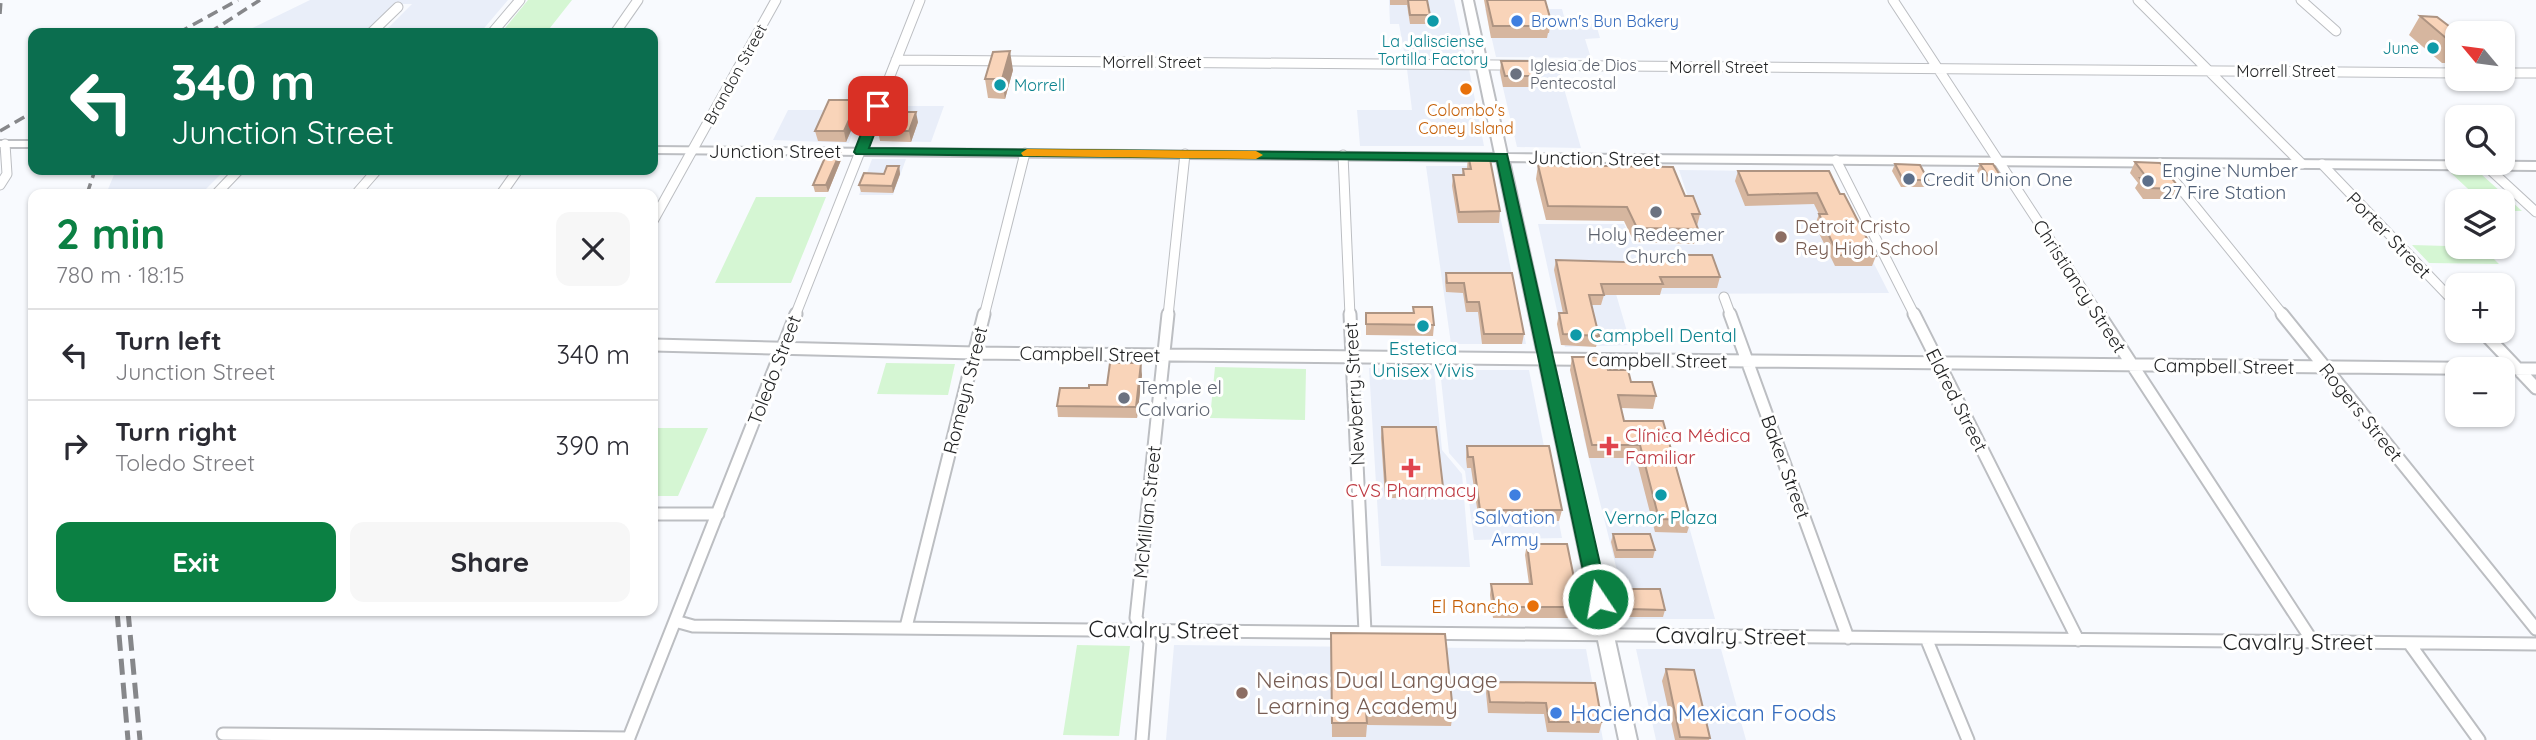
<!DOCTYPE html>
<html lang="en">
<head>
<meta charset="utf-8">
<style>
  body { margin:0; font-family:Quicksand,sans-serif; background:#f7f7f7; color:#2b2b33; height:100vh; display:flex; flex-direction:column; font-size:26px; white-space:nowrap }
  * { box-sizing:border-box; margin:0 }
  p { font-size:23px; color:#7c7c81 }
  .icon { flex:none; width:38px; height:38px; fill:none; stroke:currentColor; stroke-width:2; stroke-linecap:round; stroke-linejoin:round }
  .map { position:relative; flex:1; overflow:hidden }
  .panel { position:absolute; left:28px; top:189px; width:630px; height:427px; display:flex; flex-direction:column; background:#fff; border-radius:14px; box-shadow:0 2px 5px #0004 }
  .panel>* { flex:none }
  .hud { position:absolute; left:28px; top:28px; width:630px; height:147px; border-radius:14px; box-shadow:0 2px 5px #0004; background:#0b6e4f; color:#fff; overflow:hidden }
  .needle { width:46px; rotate:299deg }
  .fabs { position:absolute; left:2445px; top:21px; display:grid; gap:14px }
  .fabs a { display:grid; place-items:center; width:70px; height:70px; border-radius:14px; background:#fff; box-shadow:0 2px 5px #0004; font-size:35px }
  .pin { position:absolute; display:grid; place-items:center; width:60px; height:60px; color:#fff; margin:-30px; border-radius:14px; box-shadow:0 4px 10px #0006 }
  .me { position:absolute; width:77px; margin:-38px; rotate:348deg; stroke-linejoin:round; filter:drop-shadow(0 0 5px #0008) }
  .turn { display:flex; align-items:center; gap:24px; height:147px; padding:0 28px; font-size:32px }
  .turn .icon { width:91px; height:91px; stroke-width:2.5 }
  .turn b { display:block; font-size:49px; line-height:60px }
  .round { display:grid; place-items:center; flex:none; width:74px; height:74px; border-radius:14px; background:#f7f7f7 }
  .head { display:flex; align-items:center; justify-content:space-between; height:119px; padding:0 28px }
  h1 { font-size:42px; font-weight:700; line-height:52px; color:#0b8043 }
  .cta { display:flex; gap:14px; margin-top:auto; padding:14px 28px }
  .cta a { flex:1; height:80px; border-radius:14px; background:#0b8043; color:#fff; font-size:28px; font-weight:700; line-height:80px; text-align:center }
  .cta a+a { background:#f7f7f7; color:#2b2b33 }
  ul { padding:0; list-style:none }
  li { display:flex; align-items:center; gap:21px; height:91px; padding:0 28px; border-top:2px solid #e1e1e2 }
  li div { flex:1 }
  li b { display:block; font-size:26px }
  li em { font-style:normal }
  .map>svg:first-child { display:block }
</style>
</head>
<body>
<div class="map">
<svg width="2536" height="740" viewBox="0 0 2536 740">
  <rect width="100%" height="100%" fill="#f8fafe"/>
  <path fill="#e9eef9" d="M310,0H508L480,33H383L412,4H396L368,33H242Z
    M1389,0H1454L1466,57L1405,56L1399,24H1390Z
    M1485,9H1562L1566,24H1596L1600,38L1585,39L1591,58L1496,57Z
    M1407,69H1469L1484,146H1360L1357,110H1412Z
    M1499,71H1559L1581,148L1517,147Z
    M894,106H944L931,142L880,141Z
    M788,110H860L849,143L773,140Z
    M872,159H906L893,195H859Z
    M1426,166H1490L1526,344H1451Z
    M116,170H225L201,194H106Z
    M1679,170L1827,172L1889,293L1616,294L1631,345L1565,347L1538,224H1624L1633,244L1704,245Z
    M1369,368L1434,369L1442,450L1462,474L1470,567L1381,566Z
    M1440,370H1529L1562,538L1474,540L1465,471L1449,453Z
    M1583,434H1663L1715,619H1629Z
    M1174,645L1586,649L1603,740H1166Z
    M1636,649H1721L1746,740H1656Z"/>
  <path fill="#d5f6d3" d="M528,0H572L546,33H501Z
    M2451,173L2481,174L2522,211H2503L2502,201H2481Z
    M756,197H826L791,283H715Z
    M2412,245L2482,247L2499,264L2429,263Z
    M886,363L955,364L948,395L877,394Z
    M1215,367L1306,369L1305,420L1210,418Z
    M653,428H708L678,496H653Z
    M1077,645L1130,646L1119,736L1063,735Z"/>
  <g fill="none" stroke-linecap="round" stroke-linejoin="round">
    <defs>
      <path id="minor-far1" d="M1893,0L2100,316
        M2138,0L2302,164
        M2301,0L2336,31
        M371,33L398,7
        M492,33L520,0
        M615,33L638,0
        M896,60L2457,73
        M2502,73H2536
        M1343,155L1350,316
        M1836,160L1915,316
        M2160,163L2284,316
        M2322,164L2457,305
        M2485,165L2536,212
        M0,185L7,174L5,144
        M216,194L239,170
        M356,194L377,170
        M501,194L518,170
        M653,221L776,0
        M1724,297L1731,316
        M795,316L920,0
        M984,316L1025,153
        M1168,316L1185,154"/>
      <path id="minor" d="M1350,314L1365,632
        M1730,314L1848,638
        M1914,314L2078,640
        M2099,314L2313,642
        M2282,314L2536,629
        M2482,331L2536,388
        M653,345L975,353L2536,369
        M653,514H718
        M675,621L693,626L2536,644
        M906,627L984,314
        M1926,638L1968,740
        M2409,643L2479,740
        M223,734L629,738
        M628,740L796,314
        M1142,740L1150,642L1136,618L1168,314"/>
      <path id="tertiary" d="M1463,0H1473L1507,154L2536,162V170L1509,161L1637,740H1619L1497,161L653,153V147L1495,154Z
        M0,141H33V147H0Z"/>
    </defs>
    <use href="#minor-far1" stroke="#bcbec2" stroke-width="11"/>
    <use href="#minor" stroke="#bcbec2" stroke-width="15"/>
    <use href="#tertiary" stroke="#bcbec2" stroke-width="4"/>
    <use href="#minor-far1" stroke="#fff" stroke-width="9"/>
    <use href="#minor" stroke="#fff" stroke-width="11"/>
    <use href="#tertiary" fill="#fff" fill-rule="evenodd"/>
    <path stroke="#86878a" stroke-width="3.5" stroke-dasharray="11 6" stroke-linecap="butt" d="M0,14L1,0
      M178,33L238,0
      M209,33L260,0
      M0,131L33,112
      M87,194L95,170"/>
    <path stroke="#86878a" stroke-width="5" stroke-dasharray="16 8" stroke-linecap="butt" d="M117,611L128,740
      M128,611L140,740"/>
  </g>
  <path fill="#d6b69f" d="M1390,0H1427L1430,15L1429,24H1410L1407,5H1390Z
    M1484,0H1545L1551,21L1549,33H1548L1547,38H1491Z
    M2420,16L2457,33V63H2442L2409,35Z
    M1501,61L1536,76L1534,87H1503L1500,72Z
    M1013,70L1005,99L988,98L985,79Z
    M860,110L846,142L818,141L815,131Z
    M918,122L911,142L880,141L878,131Z
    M840,153L841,160L828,192H815L813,185Z
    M1468,154L1500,211L1499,223H1458L1452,186L1453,175H1462L1463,169H1467Z
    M2135,162L2180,189L2174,199H2143L2135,188L2138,183L2130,173Z
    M1895,164L1928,180L1926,187H1901L1892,171Z
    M1980,164L2003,180L2000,187H1988L1977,171Z
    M1538,165L1700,214L1697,226L1698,229L1694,244L1634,242L1624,221L1546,220L1536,179Z
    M899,166L900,174L893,193L861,192L859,185Z
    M1738,171L1840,194L1876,256L1872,266H1835L1815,225L1819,214L1814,204L1745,206L1735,181Z
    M1655,255L1720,277L1717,288H1662L1660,295H1604L1601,305H1591L1599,336L1596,347L1561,345L1557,324L1559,313H1563L1554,270L1556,260L1653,263Z
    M1446,273H1512L1524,334L1522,344H1482L1478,312H1466L1463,293L1446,292L1445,282Z
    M1413,307L1434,325L1433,336L1366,335V313H1413Z
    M1572,357L1608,370L1656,396L1653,409L1621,408L1624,421L1691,520L1687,533L1655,532L1636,458H1589L1570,370Z
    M1142,375L1137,418L1058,417L1057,406L1089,388L1107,385Z
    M1382,427L1443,487L1441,498H1385L1381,438Z
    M1467,446L1562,510L1559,521H1479L1471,468H1467L1466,458Z
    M1613,534L1655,550L1653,558H1615L1611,542Z
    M1527,544L1580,607L1577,618H1493L1490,595L1491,584H1529L1525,555Z
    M1625,589L1665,610L1663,617H1628L1623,596Z
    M1331,633L1453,712L1451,726L1367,725L1366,737H1332Z
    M1666,669L1710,738L1709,740H1675L1662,681Z
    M1487,682L1602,722L1599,733L1547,732L1544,714L1488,713L1486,693Z"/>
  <path fill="#ae9482" d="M1010,51L1013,70L1005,99L1002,79Z
    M858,100L860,110L846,142L844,131Z
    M916,112L918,122L911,142L909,131Z
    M840,153L841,160L828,192L826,185Z
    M899,166L900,174L893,193L892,186Z
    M1141,363L1142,375L1137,418L1136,407Z"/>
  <path fill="#f9d4b9" stroke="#ae9482" stroke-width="2" d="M1408,0H1427L1430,15H1410Z
    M1487,0H1545L1551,21H1549V26H1493Z
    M2420,16L2437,17L2458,33H2457V44H2453Z
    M1010,51L1002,79H985L993,52Z
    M1501,61H1533L1536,76H1505Z
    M829,100H858L844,131H815Z
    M886,112H916L909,131H878Z
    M827,153H840L826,185H813Z
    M1468,154H1489L1500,211L1459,212L1453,175H1464L1463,169H1471Z
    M2135,162L2160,163L2180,189L2148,188L2140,178H2147Z
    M1895,164L1920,165L1928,180H1903Z
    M1980,164H1993L2003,180H1991Z
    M1538,165L1673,167L1685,196H1693L1700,214H1692L1698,229L1637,228L1627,207L1548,206Z
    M887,166H899L892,186L859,185L864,173L884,174Z
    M1738,171H1829L1840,194H1844L1876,256L1838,255L1819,214H1827L1817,193L1748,195Z
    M1655,255H1712L1720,277H1660L1663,284H1601L1604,295H1589L1599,336L1563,334L1559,313H1567L1556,260L1657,263Z
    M1446,273H1512L1524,334H1484L1479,302H1467L1464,283H1447Z
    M1413,307H1432L1434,325L1366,324V313H1414Z
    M1572,357H1605L1608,370H1628L1631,382H1652L1656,396L1618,395L1624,421H1663L1691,520L1659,519L1640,445H1592Z
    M1110,363H1141L1136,407L1057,406L1060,388H1089V385H1107Z
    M1382,427H1436L1443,487H1386Z
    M1467,446H1549L1562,510H1480L1473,457H1468Z
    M1613,534H1650L1655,550H1617Z
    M1527,544H1567L1580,607H1495L1491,584H1532Z
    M1625,589H1660L1665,610L1630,609Z
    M1331,633L1445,634L1453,712L1366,711L1367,723H1332Z
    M1666,669L1694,670L1710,738L1680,737Z
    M1487,682L1595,683L1602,722H1549L1546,703L1490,702Z"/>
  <path fill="#0b8043" stroke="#07532c" stroke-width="2" d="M878,102L885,106L869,148L1507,154L1608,599L1605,605L1598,607L1592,605L1589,599L1497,161L856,154L854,152L872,106Z"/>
  <path fill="#f59e0b" d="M1027,149L1256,151L1263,155L1256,159L1023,156L1021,153Z"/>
  <g fill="#0f9aa8" stroke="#fff" stroke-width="2.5">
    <circle cx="1433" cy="21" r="7"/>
    <circle cx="2433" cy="48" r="7"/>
    <circle cx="1000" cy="85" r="7"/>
    <circle cx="1423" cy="326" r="7"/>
    <circle cx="1576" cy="335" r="7"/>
    <circle cx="1661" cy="495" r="7"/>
  </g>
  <g fill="#3f7fe0" stroke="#fff" stroke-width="2.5">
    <circle cx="1517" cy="21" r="7"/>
    <circle cx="1515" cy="495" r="7"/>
    <circle cx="1556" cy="713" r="7"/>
  </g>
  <g fill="#6b7280" stroke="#fff" stroke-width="2.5">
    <circle cx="1516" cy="74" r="7"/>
    <circle cx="1656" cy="212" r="7"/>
    <circle cx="1124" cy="398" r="7"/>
  </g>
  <g fill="#e8710a" stroke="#fff" stroke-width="2.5">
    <circle cx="1466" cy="89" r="7"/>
    <circle cx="1533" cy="606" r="7"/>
  </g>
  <g fill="#5c6f8a" stroke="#fff" stroke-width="2.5">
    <circle cx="1909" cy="179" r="7"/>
    <circle cx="2148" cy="181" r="7"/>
  </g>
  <g fill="#8d6e63" stroke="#fff" stroke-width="2.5">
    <circle cx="1781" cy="237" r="7"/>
    <circle cx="1242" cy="693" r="7"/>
  </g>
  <g fill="#e0444e" stroke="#fff" stroke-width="2.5">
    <path d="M1605.5 435.5h7v7h7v7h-7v7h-7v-7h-7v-7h7z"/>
    <path d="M1407.5 457.5h7v7h7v7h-7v7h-7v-7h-7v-7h7z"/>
  </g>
  <g text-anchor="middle" stroke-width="6" stroke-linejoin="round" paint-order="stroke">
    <g font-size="16" fill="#366cbe" stroke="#fff" text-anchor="start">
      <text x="1531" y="27">Brown's Bun Bakery</text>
    </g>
    <g font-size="16" fill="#0d838f" stroke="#fff">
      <text x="1433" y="47">La Jalisciense<tspan x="1433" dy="18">Tortilla Factory</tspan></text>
      <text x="2419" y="54" text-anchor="end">June</text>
      <text x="1014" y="91" text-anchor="start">Morrell</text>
    </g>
    <g font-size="16" fill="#1f2021" stroke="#fff">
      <text x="1152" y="68">Morrell Street</text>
      <text x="1719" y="73">Morrell Street</text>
      <text x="2286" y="77">Morrell Street</text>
      <text transform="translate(735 74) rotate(-61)" y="6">Brandon Street</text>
    </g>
    <g font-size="16" fill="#5b616d" stroke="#fff" text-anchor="start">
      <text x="1530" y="71">Iglesia de Dios<tspan x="1530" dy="18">Pentecostal</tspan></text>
    </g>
    <g font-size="16" fill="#c56008" stroke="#fff">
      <text x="1466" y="116">Colombo's<tspan x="1466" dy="18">Coney Island</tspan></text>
    </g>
    <g font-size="19" fill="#1f2021" stroke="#fff">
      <text x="775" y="158">Junction Street</text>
      <text transform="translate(1594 158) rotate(1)" y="7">Junction Street</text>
      <text transform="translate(2389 235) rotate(46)" y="7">Porter Street</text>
      <text transform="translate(2080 286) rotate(57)" y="7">Christiancy Street</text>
      <text transform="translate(1090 354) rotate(1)" y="7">Campbell Street</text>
      <text transform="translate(1657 360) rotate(1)" y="7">Campbell Street</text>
      <text transform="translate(2224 366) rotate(1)" y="7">Campbell Street</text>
      <text transform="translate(774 370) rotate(-69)" y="7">Toledo Street</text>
      <text transform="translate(965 390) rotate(-76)" y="7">Romeyn Street</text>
      <text transform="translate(1354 394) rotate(-93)" y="7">Newberry Street</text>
      <text transform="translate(1957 400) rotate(63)" y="7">Eldred Street</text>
      <text transform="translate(2361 412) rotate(51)" y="7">Rogers Street</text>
      <text transform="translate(1786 467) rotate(70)" y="7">Baker Street</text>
      <text transform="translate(1147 512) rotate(-84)" y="7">McMillan Street</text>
    </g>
    <g font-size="19" fill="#4e5e75" stroke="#fff" text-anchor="start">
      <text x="2162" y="177">Engine Number<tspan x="2162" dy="22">27 Fire Station</tspan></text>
      <text x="1923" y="186">Credit Union One</text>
    </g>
    <g font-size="19" fill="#785e54" stroke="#fff" text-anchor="start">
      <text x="1795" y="233">Detroit Cristo<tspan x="1795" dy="22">Rey High School</tspan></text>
    </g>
    <g font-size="19" fill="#5b616d" stroke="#fff">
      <text x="1656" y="241">Holy Redeemer<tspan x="1656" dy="22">Church</tspan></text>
      <text x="1138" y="394" text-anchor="start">Temple el<tspan x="1138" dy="22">Calvario</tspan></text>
    </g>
    <g font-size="19" fill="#0d838f" stroke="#fff">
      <text x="1590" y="342" text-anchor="start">Campbell Dental</text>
      <text x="1423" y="355">Estetica<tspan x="1423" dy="22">Unisex Vivis</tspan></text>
      <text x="1661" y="524">Vernor Plaza</text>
    </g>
    <g font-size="19" fill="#be3a42" stroke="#fff" text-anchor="start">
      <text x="1625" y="442">Clínica Médica<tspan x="1625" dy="22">Familiar</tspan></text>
      <text x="1411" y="497" text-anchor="middle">CVS Pharmacy</text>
    </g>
    <g font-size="19" fill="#366cbe" stroke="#fff">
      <text x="1515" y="524">Salvation<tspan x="1515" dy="22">Army</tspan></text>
    </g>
    <g font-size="19" fill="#c56008" stroke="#fff" text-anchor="end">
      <text x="1519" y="613">El Rancho</text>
    </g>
    <g font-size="23" fill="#1f2021" stroke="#fff">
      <text transform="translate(1164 630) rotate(1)" y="8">Cavalry Street</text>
      <text transform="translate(1731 636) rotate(1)" y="8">Cavalry Street</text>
      <text x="2298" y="650">Cavalry Street</text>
    </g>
    <g font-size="23" fill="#785e54" stroke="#fff" text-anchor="start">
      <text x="1256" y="688">Neinas Dual Language<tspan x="1256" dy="26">Learning Academy</tspan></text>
    </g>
    <g font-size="23" fill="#366cbe" stroke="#fff" text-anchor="start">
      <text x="1570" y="721">Hacienda Mexican Foods</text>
    </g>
  </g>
</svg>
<div class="fabs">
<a><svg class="needle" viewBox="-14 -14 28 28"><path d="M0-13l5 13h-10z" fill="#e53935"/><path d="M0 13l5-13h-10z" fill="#7c7c81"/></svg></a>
<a><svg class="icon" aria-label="search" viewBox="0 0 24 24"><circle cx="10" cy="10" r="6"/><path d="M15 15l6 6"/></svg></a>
<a><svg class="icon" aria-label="layers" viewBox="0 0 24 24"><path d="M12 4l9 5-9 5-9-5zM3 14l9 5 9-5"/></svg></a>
<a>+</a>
<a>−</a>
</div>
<div class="pin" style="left:878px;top:106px;background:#d93025"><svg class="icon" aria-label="arrive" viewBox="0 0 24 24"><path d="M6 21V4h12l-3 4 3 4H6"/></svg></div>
<svg class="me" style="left:1598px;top:599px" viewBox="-20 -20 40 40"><circle r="17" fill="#0b8043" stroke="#fff" stroke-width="3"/><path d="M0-11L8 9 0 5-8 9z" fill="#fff"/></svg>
<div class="hud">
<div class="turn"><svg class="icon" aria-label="left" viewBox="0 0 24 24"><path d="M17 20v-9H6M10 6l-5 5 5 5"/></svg><div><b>340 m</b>Junction Street</div></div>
</div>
<section class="panel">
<div class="head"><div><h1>2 min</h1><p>780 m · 18:15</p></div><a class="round"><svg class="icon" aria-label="close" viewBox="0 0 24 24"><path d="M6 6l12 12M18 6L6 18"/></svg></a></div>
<ul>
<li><svg class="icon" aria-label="left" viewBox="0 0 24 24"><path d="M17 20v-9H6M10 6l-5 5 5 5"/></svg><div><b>Turn left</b><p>Junction Street</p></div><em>340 m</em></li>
<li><svg class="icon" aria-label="right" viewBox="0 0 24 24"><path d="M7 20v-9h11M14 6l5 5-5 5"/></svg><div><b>Turn right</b><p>Toledo Street</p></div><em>390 m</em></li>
</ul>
<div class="cta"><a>Exit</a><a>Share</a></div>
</section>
</div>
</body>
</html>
